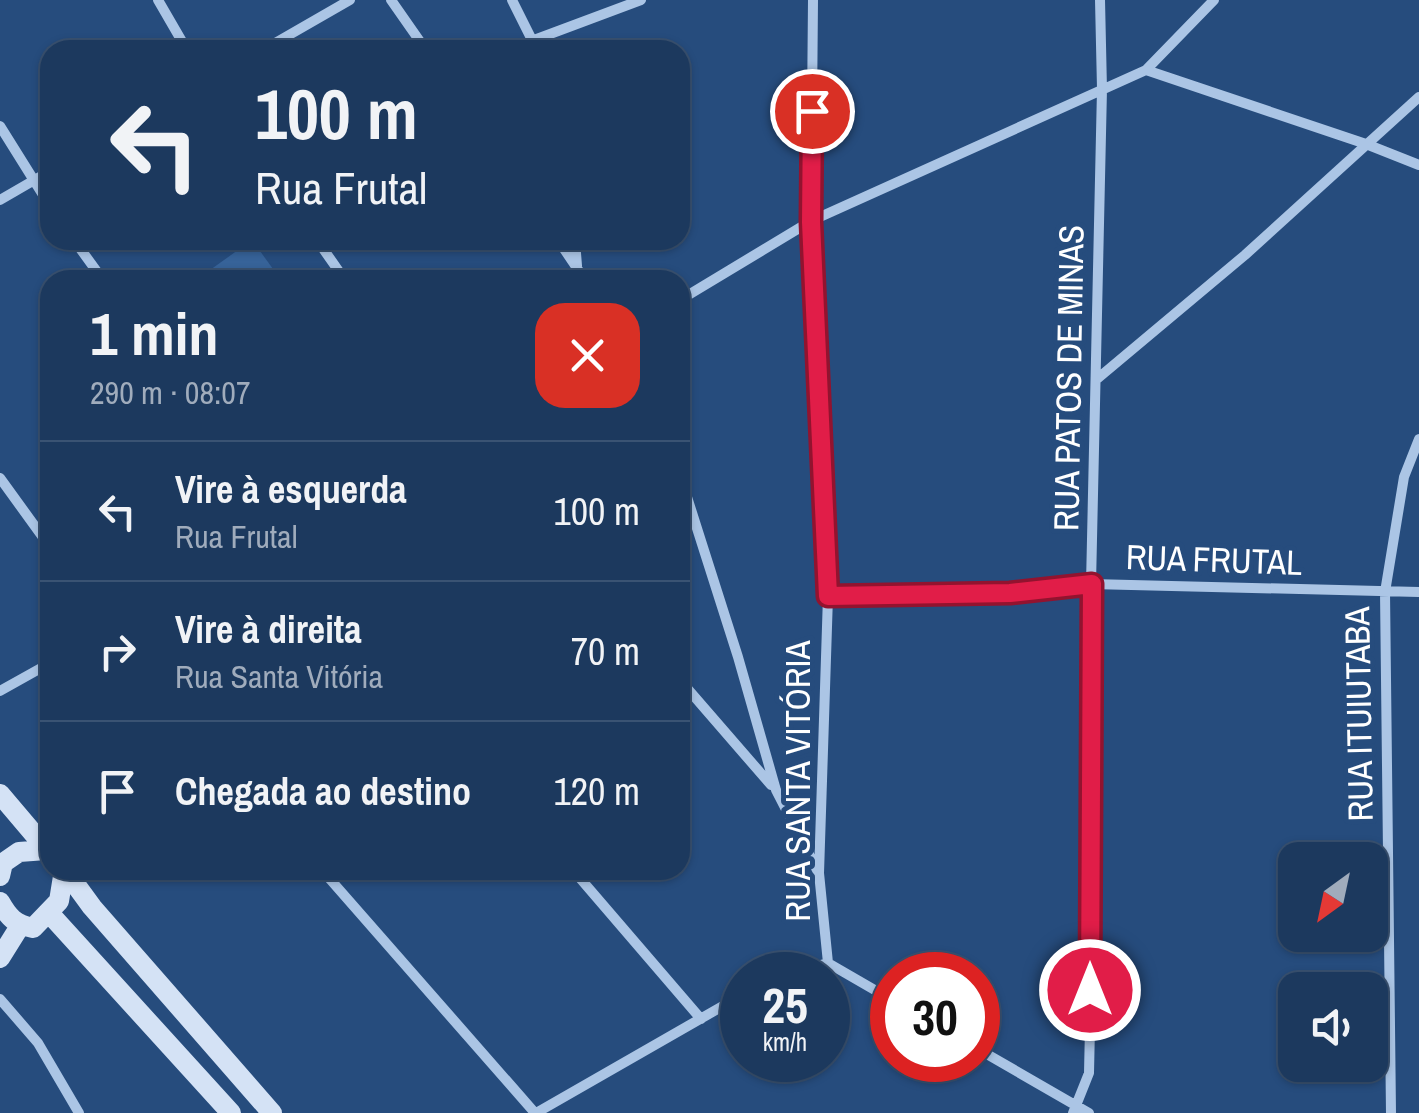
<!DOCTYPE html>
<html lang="pt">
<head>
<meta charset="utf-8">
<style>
  body { margin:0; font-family:"Archivo Narrow",sans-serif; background:#294467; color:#f1f3f6; height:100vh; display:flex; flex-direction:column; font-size:38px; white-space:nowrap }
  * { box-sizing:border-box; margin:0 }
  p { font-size:32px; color:#a0acbc }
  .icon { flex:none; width:55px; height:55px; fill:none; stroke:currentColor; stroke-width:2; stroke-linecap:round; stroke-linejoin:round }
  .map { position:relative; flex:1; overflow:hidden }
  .drawer { position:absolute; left:40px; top:270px; width:650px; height:610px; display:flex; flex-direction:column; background:#1c395e; border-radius:30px; box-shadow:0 2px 8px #0004,0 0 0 2px #3a5373 }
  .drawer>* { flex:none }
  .banner { position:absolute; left:40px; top:40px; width:650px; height:210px; border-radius:30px; box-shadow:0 2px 8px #0004,0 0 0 2px #3a5373; background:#1c395e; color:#f1f3f6; overflow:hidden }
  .needle { width:65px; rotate:213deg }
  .buttons { position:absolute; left:1278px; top:842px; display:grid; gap:20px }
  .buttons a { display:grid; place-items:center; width:110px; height:110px; border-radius:20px; background:#1c395e; box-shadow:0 2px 8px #0004,0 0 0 2px #3a5373; font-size:50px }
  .speed { position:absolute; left:720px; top:952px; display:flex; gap:20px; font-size:50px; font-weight:700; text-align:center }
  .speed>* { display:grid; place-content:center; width:130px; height:130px; border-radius:50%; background:#1c395e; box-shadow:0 2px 8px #0004,0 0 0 2px #3a5373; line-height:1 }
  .speed small { font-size:25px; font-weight:400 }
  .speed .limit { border:15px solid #d22; background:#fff; color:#111 }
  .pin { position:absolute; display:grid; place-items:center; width:85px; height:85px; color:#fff; margin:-42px; border:5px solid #fff; border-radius:50%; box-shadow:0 2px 10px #0007 }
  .me { position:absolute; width:110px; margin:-55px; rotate:0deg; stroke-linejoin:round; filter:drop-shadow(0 0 8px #0008) }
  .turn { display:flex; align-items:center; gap:35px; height:210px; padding:0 50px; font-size:45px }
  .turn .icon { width:130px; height:130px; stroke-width:2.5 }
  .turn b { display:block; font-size:70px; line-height:85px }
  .round { display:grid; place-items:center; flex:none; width:105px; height:105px; border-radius:30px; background:#294467 }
  .head { display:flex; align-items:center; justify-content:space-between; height:170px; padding:0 50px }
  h1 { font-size:60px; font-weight:800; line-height:75px }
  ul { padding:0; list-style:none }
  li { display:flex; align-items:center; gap:30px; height:140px; padding:0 50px; border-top:2px solid #3a5373 }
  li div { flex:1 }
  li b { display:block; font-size:38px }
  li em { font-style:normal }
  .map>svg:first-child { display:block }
</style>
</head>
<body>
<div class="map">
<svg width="1419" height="1113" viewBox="0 0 1419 1113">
  <rect width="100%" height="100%" fill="#264c7d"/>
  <path fill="#376399" d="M252,240L281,280H196Z"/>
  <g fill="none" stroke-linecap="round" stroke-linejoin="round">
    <path stroke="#abc5e5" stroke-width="10" d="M158,0L187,50
      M391,0L426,50
      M512,0L537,50
      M813,0L811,221L828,596L819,873L828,963
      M534,40L641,0
      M263,50L350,0
      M1146,70L1366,144L1419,165
      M0,126L50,206
      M0,200L50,171
      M74,240L103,280
      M317,240L345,280
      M558,240L585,280
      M575,240L577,266
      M680,300L811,221L1146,70L1214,0
      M1097,379L1245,255L1419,97
      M680,475L738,657L776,790L818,872
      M0,478L50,547
      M828,596L1010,593L1091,584L1419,592
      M680,680L771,785
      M0,691L50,663
      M322,870L535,1113
      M573,870L701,1019
      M828,963L892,1000
      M783,975L828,963
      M0,999L38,1043L79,1113
      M978,1049L1089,1113
      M536,1113L742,995
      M1073,1113L1089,1073L1090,1027L1091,584L1102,89L1100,0
      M1391,1113L1385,592L1404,477L1419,439"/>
    <path stroke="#d4e2f5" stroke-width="20" d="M0,794L50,853
      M65,870L92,907L272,1113
      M0,876L3,863L19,852L46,850
      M0,902C9,918 15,924 33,928L59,901L64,870
      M50,914L231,1113
      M0,958L20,926"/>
  </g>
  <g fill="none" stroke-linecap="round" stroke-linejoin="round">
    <defs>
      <path id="route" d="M812,111L811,222L828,596L1010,593L1092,584L1090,990"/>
    </defs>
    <use href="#route" stroke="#92132f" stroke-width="25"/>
    <use href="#route" stroke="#e11d48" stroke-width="18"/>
  </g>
  <g text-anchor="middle" stroke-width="10" stroke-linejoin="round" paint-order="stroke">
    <g font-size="35" fill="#fff" stroke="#264c7d">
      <text transform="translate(1069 378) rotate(-89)" y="12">RUA PATOS DE MINAS</text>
      <text transform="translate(1214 560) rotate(2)" y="12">RUA FRUTAL</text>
      <text transform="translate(1359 714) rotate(-91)" y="12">RUA ITUIUTABA</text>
      <text transform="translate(798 781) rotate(-90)" y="12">RUA SANTA VITÓRIA</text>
    </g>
  </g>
</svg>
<div class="buttons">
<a><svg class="needle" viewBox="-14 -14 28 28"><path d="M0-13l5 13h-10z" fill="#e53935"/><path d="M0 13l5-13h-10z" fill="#a0acbc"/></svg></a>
<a><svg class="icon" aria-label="sound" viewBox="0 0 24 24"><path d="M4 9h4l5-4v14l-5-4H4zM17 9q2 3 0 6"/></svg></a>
</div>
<div class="speed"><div>25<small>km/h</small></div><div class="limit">30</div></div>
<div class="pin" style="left:812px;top:111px;background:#d93025"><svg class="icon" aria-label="arrive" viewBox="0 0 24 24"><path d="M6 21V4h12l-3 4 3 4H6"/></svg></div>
<svg class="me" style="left:1090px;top:990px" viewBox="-20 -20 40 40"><circle r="17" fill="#e11d48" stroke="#fff" stroke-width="3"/><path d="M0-11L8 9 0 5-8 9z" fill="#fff"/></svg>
<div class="banner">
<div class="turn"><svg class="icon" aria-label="left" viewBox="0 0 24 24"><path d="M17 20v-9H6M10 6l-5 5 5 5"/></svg><div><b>100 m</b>Rua Frutal</div></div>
</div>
<section class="drawer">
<div class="head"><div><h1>1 min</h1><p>290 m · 08:07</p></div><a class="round" style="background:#d93025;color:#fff"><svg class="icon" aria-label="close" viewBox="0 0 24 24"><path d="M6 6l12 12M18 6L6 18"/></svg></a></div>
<ul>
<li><svg class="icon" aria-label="left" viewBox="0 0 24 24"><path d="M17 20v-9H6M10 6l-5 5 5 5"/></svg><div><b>Vire à esquerda</b><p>Rua Frutal</p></div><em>100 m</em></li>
<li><svg class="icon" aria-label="right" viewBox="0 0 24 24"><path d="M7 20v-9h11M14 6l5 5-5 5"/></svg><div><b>Vire à direita</b><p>Rua Santa Vitória</p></div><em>70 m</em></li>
<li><svg class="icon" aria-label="arrive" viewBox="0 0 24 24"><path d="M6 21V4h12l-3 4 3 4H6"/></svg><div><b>Chegada ao destino</b></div><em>120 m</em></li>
</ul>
</section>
</div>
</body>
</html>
